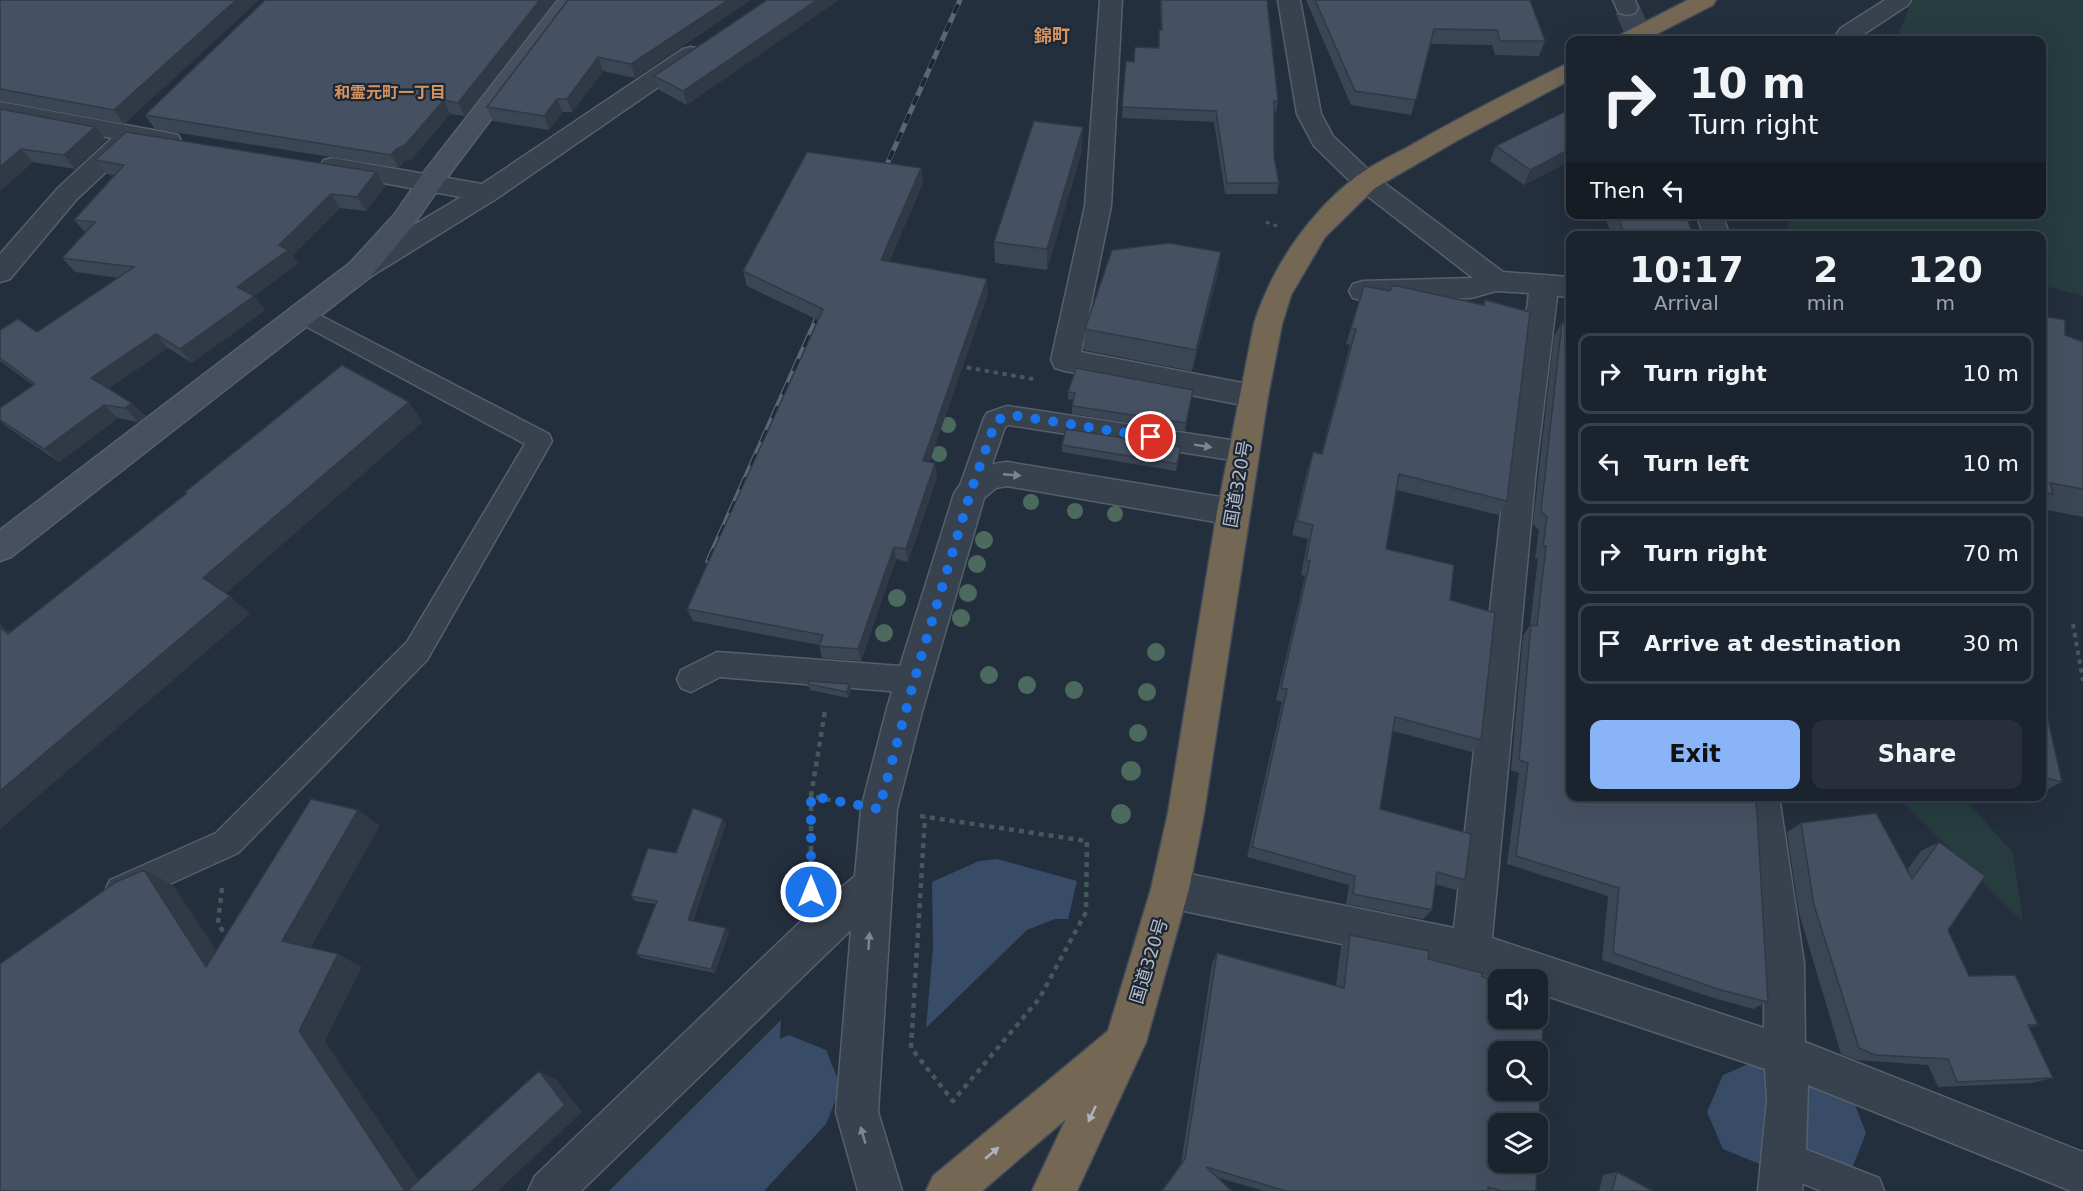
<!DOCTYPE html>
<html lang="en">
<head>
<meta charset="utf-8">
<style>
  body { margin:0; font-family:"DejaVu Sans","Noto Sans JP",sans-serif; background:#282f3a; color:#f1f3f6; height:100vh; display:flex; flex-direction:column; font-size:22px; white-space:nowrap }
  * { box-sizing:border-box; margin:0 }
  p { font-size:20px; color:#a0a4aa }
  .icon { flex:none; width:33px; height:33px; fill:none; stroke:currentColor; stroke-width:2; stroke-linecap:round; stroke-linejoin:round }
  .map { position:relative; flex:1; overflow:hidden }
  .sheet { position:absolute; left:1566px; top:231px; width:480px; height:570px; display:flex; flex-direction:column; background:#1b232e; border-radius:12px; box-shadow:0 6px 24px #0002,0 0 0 2px #39404a }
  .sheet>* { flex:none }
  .guide { position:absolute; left:1566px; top:36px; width:480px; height:183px; border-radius:12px; box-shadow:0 6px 24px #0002,0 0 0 2px #39404a; background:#1b232e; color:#f1f3f6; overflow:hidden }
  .fabs { position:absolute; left:1488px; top:969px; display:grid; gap:12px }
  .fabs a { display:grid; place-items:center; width:60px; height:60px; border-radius:12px; background:#1b232e; box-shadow:0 6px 24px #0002,0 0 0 2px #39404a; font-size:30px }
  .pin { position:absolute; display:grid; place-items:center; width:51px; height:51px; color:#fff; margin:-26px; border:3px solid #fff; border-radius:50%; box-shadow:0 2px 6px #0007 }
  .me { position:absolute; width:66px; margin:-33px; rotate:0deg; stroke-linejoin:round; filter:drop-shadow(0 0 4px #0008) }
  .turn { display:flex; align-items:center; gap:21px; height:126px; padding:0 24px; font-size:27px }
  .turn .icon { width:78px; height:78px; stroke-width:2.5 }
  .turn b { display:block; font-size:42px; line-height:51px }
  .then { display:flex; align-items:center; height:57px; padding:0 24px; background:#0003; gap:12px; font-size:22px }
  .eta { display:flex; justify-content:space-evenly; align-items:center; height:102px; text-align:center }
  .eta b { font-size:36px; font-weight:600; line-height:42px }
  .button { display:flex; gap:12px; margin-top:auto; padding:12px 24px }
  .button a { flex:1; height:69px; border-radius:12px; background:#8ab4f8; color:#111; font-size:24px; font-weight:600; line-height:69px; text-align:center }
  .button a+a { background:#282f3a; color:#f1f3f6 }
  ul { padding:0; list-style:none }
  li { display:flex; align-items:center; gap:18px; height:81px; margin:0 12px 9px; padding:0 12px; border:3px solid #39404a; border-radius:12px }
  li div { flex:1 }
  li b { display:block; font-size:22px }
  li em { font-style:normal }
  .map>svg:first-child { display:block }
</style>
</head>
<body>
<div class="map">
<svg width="2083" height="1191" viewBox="0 0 2083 1191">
  <rect width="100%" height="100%" fill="#242f3e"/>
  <path fill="#263c3f" d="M1912,0H2083V296L2042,285V236L1787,235L1790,215L2042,214V40H1896Z
    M1898,797H1963L2013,853L2023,922Z"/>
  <path fill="#394c67" d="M997,859L1077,881L1068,919H1055L1027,930L926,1028L933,948L932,882L979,861Z
    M781,1020L771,1182L763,1191H609Z"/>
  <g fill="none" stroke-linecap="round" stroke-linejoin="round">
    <path fill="#394c67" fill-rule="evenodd" d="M789,1035L826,1050L841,1087L826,1124L764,1191H634L650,1152L752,1050Z
      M1760,1059L1851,1095L1866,1133L1851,1171L1813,1186L1723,1149L1707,1112L1723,1075Z"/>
    <path stroke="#3a4453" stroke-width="25" stroke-dasharray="25 13" stroke-linecap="butt" d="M1627,8L1641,40"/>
    <defs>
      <path id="lane" d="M302,306L549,434L552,441L427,660L238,853L121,906L110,902L105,891L110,880L216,833L407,642L525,444L294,320L291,314L294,308Z
        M1007,406L1244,442L1253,445L1256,452L1253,459L1244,462L1009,425L1005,427L979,501L970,504L961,501L957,494L984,418L987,413Z
        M717,652L913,667L923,671L927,680L923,689L913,693L720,677L691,692L681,688L677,679L681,670Z
        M1784,1141L1879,1178L1884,1191H1821L1772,1171L1766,1159L1772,1147Z"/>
      <path id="street" d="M1100,0H1122L1111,206L1081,352L1253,385L1263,388L1268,396L1263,404L1253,407L1065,371L1055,368L1051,360L1085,206Z
        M1278,0H1300L1321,114L1333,136L1375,176L1503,272L1570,277V297L1557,296L1536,469L1492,938L1764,1028V963L1743,796H1779L1804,963L1805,1042L2083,1152V1191H2071L1808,1085L1806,1151L1802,1191H1758L1767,1099L1765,1069L1538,993V980H1498L1471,971L1170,908L1156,902L1151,889L1156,876L1170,870L1454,928L1506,469L1529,293L1496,291L1471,298L1363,301L1353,298L1349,291L1353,284L1363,281L1473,278L1357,188L1314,146L1297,114Z
        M1613,0H1635L1638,8L1635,13L1627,15L1619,13Z
        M1885,0H1911L1908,5L1855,40H1832L1841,28Z
        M691,47L699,49L703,54L699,59L496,199L370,277L360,279L350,277L346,270L350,263L461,197L333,174L324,172L320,166L324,160L333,158L482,184L683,49Z
        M0,102L169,133L178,135L181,141L178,147L169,149L137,143L76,200L10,279L0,282V254L58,188L112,138L0,118Z
        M1696,214H1722L1730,236H1704Z
        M1007,462L1233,499L1244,503L1249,512L1244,521L1233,525L1007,486L996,488L984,498L923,708L897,809L878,1112L902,1191H858L836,1112L851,930L581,1191H528L535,1176L797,925L855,876L861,809L887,708L954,494C966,473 983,464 1007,462Z"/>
      <path id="secondary" d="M558,0H581L439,188L412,227L370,277L11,557L0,561V530L350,263L394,215L421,176Z"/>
      <path id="highway" d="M1688,0H1716L1713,5L1645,40H1616L1620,35Z
        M1570,64V80L1458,140L1375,188L1325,237L1291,295L1282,324L1268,396L1204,813L1189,889L1146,1042L1077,1191H1032L1066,1119L982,1191H926L933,1176L1108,1031L1151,889L1168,813L1217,512L1254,324C1272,267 1308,214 1357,176C1372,165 1391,156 1408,147C1458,118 1510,92 1562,66Z"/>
    </defs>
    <use href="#lane" stroke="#565f6c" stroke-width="3"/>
    <use href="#street" stroke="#565f6c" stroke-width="3"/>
    <use href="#secondary" stroke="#565f6c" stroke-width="3"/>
    <use href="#highway" stroke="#434c59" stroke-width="3"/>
    <path stroke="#44595c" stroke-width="3" stroke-dasharray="4 4" stroke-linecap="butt" d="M1266,222L1277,226"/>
    <path stroke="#44595c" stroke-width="4" stroke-dasharray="4.5 4.5" stroke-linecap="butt" d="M958,366L1033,379
      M2073,624L2083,681"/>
    <path stroke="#44595c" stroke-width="4.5" stroke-dasharray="5 5" stroke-linecap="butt" d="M811,796L825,711
      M920,816L1087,841L1086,912L1039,999L953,1101L911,1048L925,817
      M811,881V796L839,802
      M222,888L218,923L227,938"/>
    <use href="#lane" fill="#38414e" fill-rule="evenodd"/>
    <use href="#street" fill="#38414e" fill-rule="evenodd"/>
    <use href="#secondary" fill="#465061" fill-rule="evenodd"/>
    <use href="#highway" fill="#746855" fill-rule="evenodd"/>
    <defs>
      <path id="rail-far1" d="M881,178L960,0
        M820,313L824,304"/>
      <path id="rail" d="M709,561L821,311"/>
    </defs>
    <use href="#rail-far1" stroke="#5a6575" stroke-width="5"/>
    <use href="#rail" stroke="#5a6575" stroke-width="7"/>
    <use href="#rail-far1" stroke="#1d2633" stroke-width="4" stroke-dasharray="10" stroke-linecap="butt"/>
    <use href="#rail" stroke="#1d2633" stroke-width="4.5" stroke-dasharray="13" stroke-linecap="butt"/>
  </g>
  <g fill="#4b6a5d">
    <circle cx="948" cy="425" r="8"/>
    <circle cx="939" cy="454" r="8"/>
    <circle cx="1031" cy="502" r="8"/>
    <circle cx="1075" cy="511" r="8"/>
    <circle cx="1115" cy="514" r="8"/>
    <circle cx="984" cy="540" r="9"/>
    <circle cx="977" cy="564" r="9"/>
    <circle cx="968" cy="593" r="9"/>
    <circle cx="897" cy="598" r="9"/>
    <circle cx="961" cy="618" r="9"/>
    <circle cx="884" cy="633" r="9"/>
    <circle cx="1156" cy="652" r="9"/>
    <circle cx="989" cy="675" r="9"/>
    <circle cx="1027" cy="685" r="9"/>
    <circle cx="1074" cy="690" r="9"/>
    <circle cx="1147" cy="692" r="9"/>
    <circle cx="1138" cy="733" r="9"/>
    <circle cx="1131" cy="771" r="10"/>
    <circle cx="1121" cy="814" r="10"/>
  </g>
  <path fill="#3b4654" d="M0,0H259L124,124L0,101Z
    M265,0H556L465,116L450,114L412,159L404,162L399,168L155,129L145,115Z
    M568,0H751L635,78L603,71L572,112H563L549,130L493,121L487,107Z
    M767,0L687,105L659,90L654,76Z
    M1160,0H1267L1278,101L1276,112H1274V157L1279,183L1277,194H1225L1214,122L1122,118L1126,61L1134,62L1158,48L1159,30H1161Z
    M1306,0H1530L1545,41L1539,56L1495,55L1492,45L1431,44L1411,115L1351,105Z
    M0,109L95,127L106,140L75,169L33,162L0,191Z
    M1570,109V161L1524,185L1490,161L1496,146Z
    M1082,150L1047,270L995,263L994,242Z
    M95,160L376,172L385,187L366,211L340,208L292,256L298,264L254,296L265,310L192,363L168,348L109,388L146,416L138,422L118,418L59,462L7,427L0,421V408L33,385L0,361V330L37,332L119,278L75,272L62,258L85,232L74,220L114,175L107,174Z
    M921,168L923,183L889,262L988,294L929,462L937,477L908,562L896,559L861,661L822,658L819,645L693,621L687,609L818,320L747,286L743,271Z
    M1604,214H1685L1694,236H1612Z
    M1221,252L1218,274L1192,371L1084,350L1085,329Z
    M1364,286L1390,291L1483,305L1485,300L1507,501L1498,515L1397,490L1386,549L1450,600L1481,740L1472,752L1393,731L1380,809L1465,880L1456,890L1435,884L1432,910L1423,919L1346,904L1349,885L1247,857L1282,702L1276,700L1305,576L1301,575L1308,539L1292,535L1308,467L1313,452L1321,454L1350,345L1346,344Z
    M2042,316L2065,335L2083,342V517L2042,509Z
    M1562,322L1768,1002L1753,1009L1707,996L1602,960L1608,896L1507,864L1519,773L1511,770L1523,636L1530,625L1538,559L1535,558L1539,530L1533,524L1554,336Z
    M1193,390L1185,431L1072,414V406L1074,400L1068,399V392Z
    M1062,445L1181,447L1176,471L1062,452Z
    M808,684H849L851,690L848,698L810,690Z
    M2042,693L2062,782L2042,792Z
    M1801,823L1907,870L1921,851L1939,842L1948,930L1969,976L2038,1025L2029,1028L2053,1078L2031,1083L1938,1087L1928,1065L1857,1060L1841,1054L1799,913L1787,832Z
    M726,824L693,921L729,932L715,973L641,958L636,954L656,904L635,901L631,896L676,853Z
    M1350,935L1482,976L1536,1191H1264L1216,1177L1232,1191H1161L1181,1164L1212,964L1217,953L1336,986L1341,946Z
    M1617,1172L1653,1191H1599L1603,1175Z"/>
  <path fill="#303945" d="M236,0H259L124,124L114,110Z
    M540,0H556L465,116L458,103Z
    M728,0H751L635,78L631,64Z
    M817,0H839L687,105L683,91Z
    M598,57L603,71L572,112L567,99Z
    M557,99L563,112L549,130L544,116Z
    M444,100L450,114L412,159L404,162L399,168L391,155L396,149Z
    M95,127L106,140L75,169L64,155Z
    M1083,127L1082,150L1047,270V249Z
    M21,149L33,162L0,191V167Z
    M1570,149V161L1524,185L1530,170Z
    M921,168L923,183L883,275L881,260Z
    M376,172L385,187L366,211L357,197Z
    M331,194L340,208L292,256L298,264L254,296L265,310L192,363L180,349L237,287Z
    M1221,252L1218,274L1192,371L1196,350Z
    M987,279L988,294L925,475L923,461Z
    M156,334L168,348L105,391L91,378Z
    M409,402L423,422L223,596L203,578Z
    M132,403L146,416L138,422L125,408Z
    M104,405L118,418L59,462L44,449Z
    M935,463L937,477L908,562L906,549Z
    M894,547L896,559L861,661L858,649Z
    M230,596L250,614L0,829V791Z
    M0,624L34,650L8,634L0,627Z
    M849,684L851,690L848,698L847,692Z
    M358,810L380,826L307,954L282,941Z
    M723,819L726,824L692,924L688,920Z
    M144,870L173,885L235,979L206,967Z
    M726,928L729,932L715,973L711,969Z
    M338,954L362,967L325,1041L426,1191H405L299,1031Z
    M539,1071L557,1080L582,1112L498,1191H472Z"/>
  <path fill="#455162" stroke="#303945" stroke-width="1.5" fill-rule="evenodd" d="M0,0H236L114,110L0,89Z
    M265,0H540L458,103L444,100L405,145L396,149L391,155L145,115Z
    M568,0H728L631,64L598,57L567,99H557L544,116L487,107Z
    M767,0H817L683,91L654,76Z
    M1161,0H1267L1278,101H1274V157L1279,183H1227L1216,111L1122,107L1126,61L1134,62L1135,47L1159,48V30H1162Z
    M1315,0H1530L1545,41H1500L1497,30L1434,29L1416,100L1355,91Z
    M0,109L95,127L64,155L21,149L0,167Z
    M1570,109V149L1530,170L1496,146Z
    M1034,121L1083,127L1047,249L994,242Z
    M126,132L376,172L357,197L331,194L279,245L288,250L237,287L254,296L180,349L156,334L91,378L132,403L125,408L104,405L44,449L0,420V408L35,384L0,358V330L18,319L37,332L134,267L62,258L95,222L74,220L124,165L95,160Z
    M807,152L921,168L881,260L987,279L923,461L935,463L906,549L894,547L858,649L819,646L823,635L687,609L823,309L743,271Z
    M1617,214H1685L1694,236H1625Z
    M1169,243L1221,252L1196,350L1085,329L1112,250Z
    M1364,286L1390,291L1392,286H1397L1484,305L1485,300L1530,312L1507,501L1399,474L1386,549L1454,565L1450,600L1495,613L1481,740L1395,717L1380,809L1471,834L1465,880L1437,872L1432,910L1353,894L1355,876L1252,847L1287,689L1281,688L1310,561L1306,560L1313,525L1297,521L1313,452L1322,454L1356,329L1351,328Z
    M2042,316L2065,320V335L2083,342V489L2050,483L2053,494L2042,492Z
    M1562,322L1570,325V796H1755L1757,813L1768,1002L1721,990L1613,953L1619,888L1516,856L1528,763L1519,760L1531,625L1537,626L1546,546H1543L1547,517L1541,511Z
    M342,365L409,402L203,578L230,596L0,791V627L8,634L187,493L185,492Z
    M1076,368L1193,390L1186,423L1072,406L1075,393L1068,392Z
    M1066,429L1181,447L1177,464L1062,445Z
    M809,681L849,684L847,692L808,684Z
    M2042,693L2062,782L2042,777Z
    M311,799L358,810L282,941L338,954L299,1031L405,1191H0V964L116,882L144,870L206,967Z
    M693,808L723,819L688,920L726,928L711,969L636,954L657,901L631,896L648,848L676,853Z
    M1876,813L1912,879L1939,842L1985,876L1948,930L1969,976L2015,975L2038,1025H2028L2053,1078L1957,1082L1948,1059L1875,1055L1859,1048L1814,905L1801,823Z
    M1350,935L1429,951L1428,959L1482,973V976L1498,983V1018H1538V997L1544,999L1538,1147V1124H1498V1162H1537L1536,1191H1502L1488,1187V1191H1286L1206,1167L1232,1191H1162L1185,1159L1217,953L1344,988ZM1498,1052H1538V1090H1498Z
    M539,1071L565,1105L472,1191H407Z
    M1617,1172L1653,1191H1612Z"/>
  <defs><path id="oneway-solid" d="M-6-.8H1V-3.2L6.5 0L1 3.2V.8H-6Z" transform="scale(1.5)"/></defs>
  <g fill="#7c8592">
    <use href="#oneway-solid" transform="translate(1203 446) rotate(9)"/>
    <use href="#oneway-solid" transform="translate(1012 475) rotate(5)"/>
    <use href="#oneway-solid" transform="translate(869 941) rotate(-86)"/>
    <use href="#oneway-solid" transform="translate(863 1135) rotate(-106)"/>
  </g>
  <g fill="#aeb4bd">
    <use href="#oneway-solid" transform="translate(1092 1114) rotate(115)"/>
    <use href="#oneway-solid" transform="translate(992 1153) rotate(-40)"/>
  </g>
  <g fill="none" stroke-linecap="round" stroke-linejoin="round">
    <path stroke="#1a73e8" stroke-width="10" stroke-dasharray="0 18" d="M811,892V796L879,809L914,681L970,494L996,420L1012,415L1151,437"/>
  </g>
  <g text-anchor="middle" stroke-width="4.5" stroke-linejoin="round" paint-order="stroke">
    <g font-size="16" font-weight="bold" fill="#d59563" stroke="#1d2633">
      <text x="390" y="98">和霊元町一丁目</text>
    </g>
    <g font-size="18" font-weight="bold" fill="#d59563" stroke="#1d2633">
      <text x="1052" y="42">錦町</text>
    </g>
    <g font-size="18" fill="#b4bcc9" stroke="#1d2633">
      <text transform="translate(1238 484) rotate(-80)" y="6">国道320号</text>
      <text transform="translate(1149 961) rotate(-73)" y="6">国道320号</text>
    </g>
  </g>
</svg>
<div class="fabs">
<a><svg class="icon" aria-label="sound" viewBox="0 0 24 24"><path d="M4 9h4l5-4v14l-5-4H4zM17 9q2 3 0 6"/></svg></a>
<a><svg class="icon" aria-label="search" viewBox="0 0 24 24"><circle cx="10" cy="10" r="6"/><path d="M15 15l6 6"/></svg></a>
<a><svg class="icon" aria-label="layers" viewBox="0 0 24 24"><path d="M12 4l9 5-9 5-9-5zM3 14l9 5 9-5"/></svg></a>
</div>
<div class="pin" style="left:1151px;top:437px;background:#d93025"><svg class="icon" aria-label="arrive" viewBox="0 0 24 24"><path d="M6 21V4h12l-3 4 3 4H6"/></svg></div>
<svg class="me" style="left:811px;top:892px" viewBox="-20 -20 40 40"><circle r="17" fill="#1a73e8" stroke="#fff" stroke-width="3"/><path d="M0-11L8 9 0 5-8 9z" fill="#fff"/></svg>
<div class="guide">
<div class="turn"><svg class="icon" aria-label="right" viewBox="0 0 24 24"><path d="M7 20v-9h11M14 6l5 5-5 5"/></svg><div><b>10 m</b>Turn right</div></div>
<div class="then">Then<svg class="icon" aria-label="left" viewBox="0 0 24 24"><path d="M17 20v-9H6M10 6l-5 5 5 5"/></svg></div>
</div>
<section class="sheet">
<div class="eta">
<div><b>10:17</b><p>Arrival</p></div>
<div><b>2</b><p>min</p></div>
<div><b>120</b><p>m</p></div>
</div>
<ul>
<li><svg class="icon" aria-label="right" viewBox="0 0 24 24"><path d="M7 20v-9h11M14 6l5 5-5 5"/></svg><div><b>Turn right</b></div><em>10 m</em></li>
<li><svg class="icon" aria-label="left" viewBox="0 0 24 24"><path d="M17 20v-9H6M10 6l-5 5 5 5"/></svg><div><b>Turn left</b></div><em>10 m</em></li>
<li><svg class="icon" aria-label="right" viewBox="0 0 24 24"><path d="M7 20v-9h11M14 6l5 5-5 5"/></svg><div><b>Turn right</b></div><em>70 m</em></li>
<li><svg class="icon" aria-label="arrive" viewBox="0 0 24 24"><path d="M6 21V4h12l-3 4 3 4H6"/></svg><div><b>Arrive at destination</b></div><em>30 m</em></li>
</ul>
<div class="button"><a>Exit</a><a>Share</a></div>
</section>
</div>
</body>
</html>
